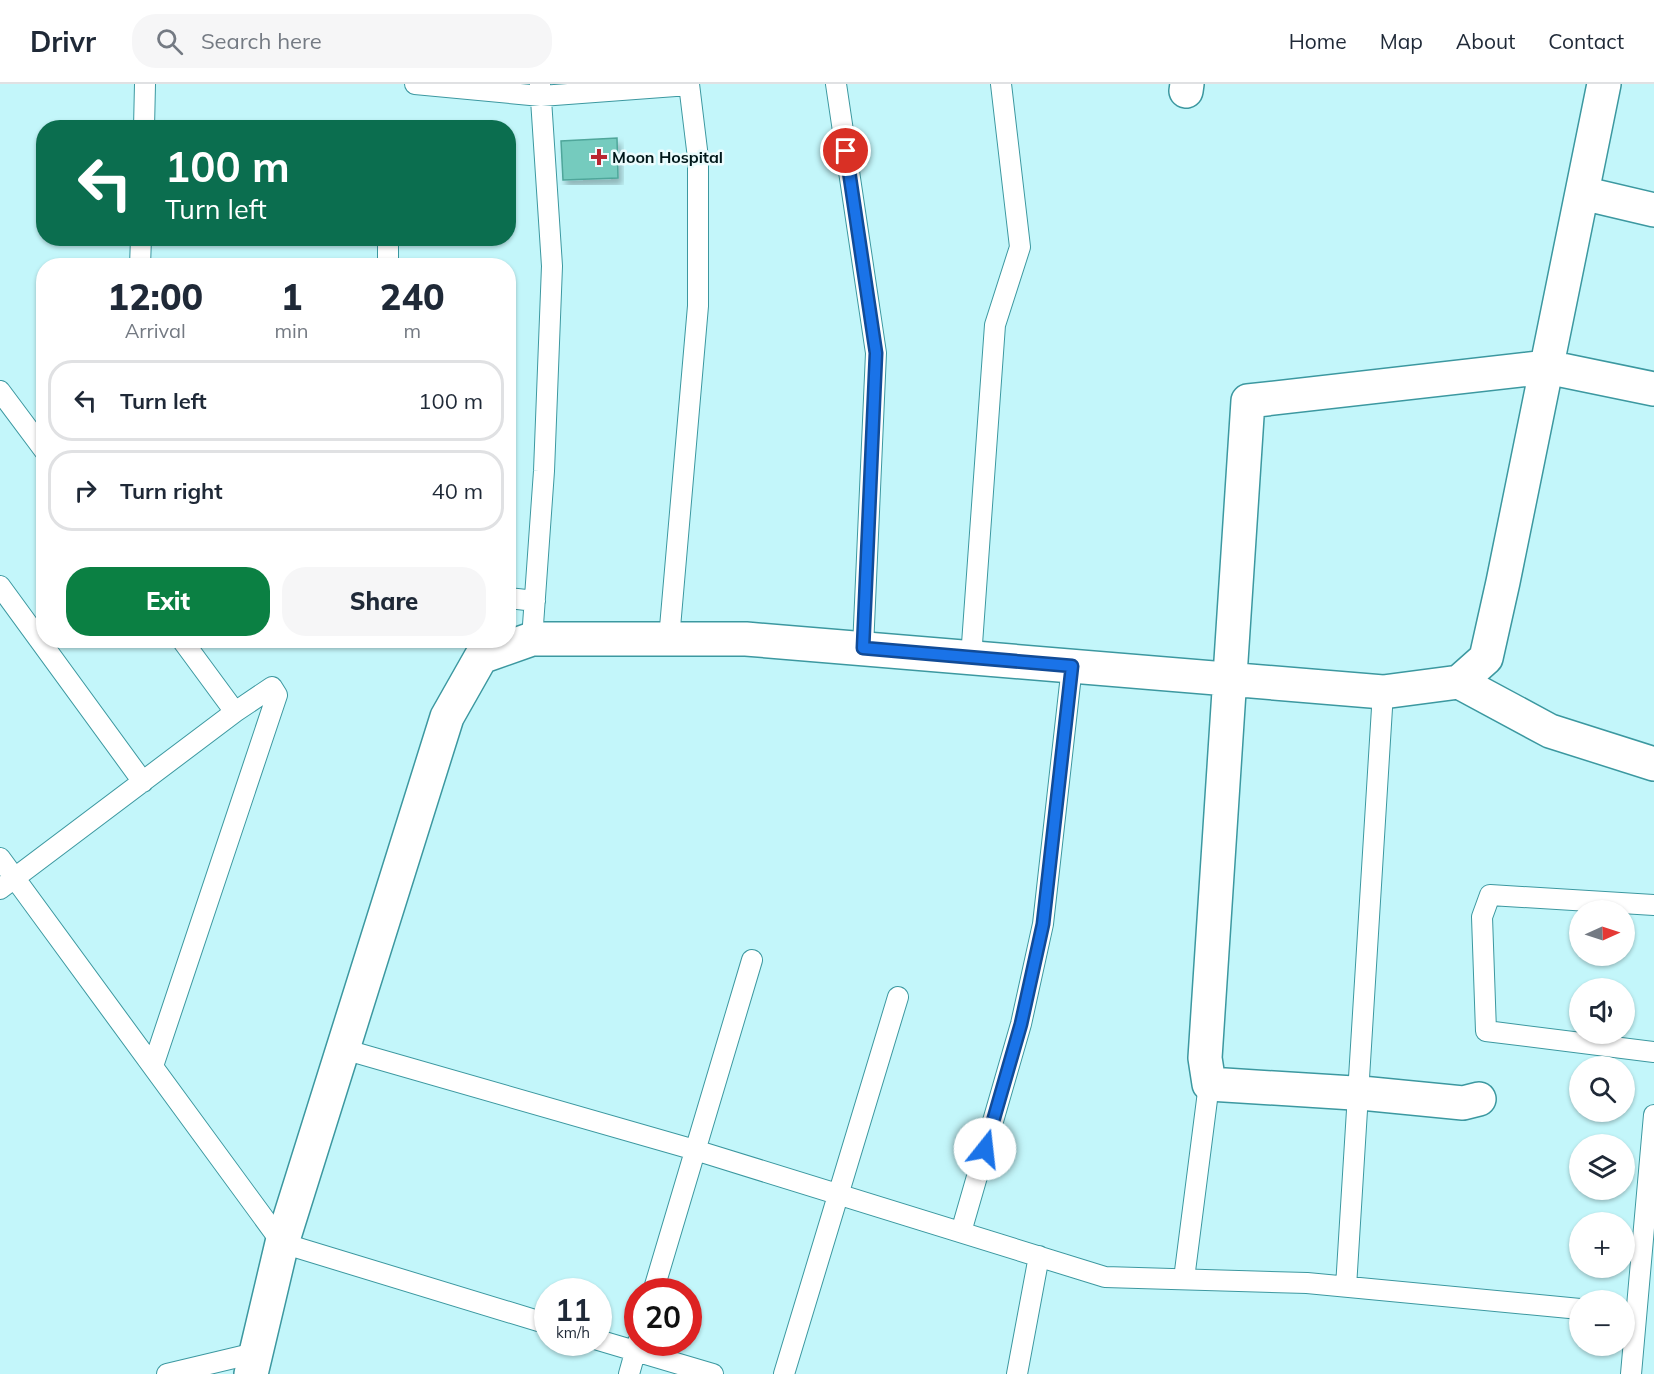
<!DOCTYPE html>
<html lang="en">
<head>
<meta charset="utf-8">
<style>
  body { margin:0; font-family:Mulish,sans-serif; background:#f6f6f7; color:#1f2937; height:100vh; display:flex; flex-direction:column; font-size:22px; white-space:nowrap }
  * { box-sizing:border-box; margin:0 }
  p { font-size:20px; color:#747a83 }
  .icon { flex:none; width:33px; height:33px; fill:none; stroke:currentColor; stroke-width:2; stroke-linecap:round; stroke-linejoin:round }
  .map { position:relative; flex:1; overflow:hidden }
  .drawer { position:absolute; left:36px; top:174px; width:480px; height:390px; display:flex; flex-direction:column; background:#fff; border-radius:24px; box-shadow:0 2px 4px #0004 }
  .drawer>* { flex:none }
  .banner { position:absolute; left:36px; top:36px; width:480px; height:126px; border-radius:24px; box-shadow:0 2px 4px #0004; background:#0b6e4f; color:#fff; overflow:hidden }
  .needle { width:39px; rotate:87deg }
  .controls { position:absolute; left:1569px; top:816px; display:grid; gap:12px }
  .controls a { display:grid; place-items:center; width:66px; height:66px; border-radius:50%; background:#fff; box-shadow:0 2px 4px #0004; font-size:30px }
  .speed { position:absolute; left:534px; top:1194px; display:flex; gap:12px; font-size:30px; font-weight:700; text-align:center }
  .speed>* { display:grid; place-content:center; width:78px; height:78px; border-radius:50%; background:#fff; box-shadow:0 2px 4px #0004; line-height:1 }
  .speed small { font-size:15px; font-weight:400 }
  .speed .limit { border:9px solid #d22; background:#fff; color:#111 }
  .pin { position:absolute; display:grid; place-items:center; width:51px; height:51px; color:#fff; margin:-26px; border:3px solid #fff; border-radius:50%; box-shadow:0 2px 6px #0007 }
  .me { position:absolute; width:66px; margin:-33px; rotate:16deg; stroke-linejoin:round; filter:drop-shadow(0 0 4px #0008) }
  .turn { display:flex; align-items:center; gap:21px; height:126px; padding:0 30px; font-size:27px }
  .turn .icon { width:78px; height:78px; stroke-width:2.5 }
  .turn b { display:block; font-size:42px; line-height:51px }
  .eta { display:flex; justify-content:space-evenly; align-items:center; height:102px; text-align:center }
  .eta b { font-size:36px; font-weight:800; line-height:42px }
  .action { display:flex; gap:12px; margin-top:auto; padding:12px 30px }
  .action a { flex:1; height:69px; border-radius:24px; background:#0b8043; color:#fff; font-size:24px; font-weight:800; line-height:69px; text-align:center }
  .action a+a { background:#f6f6f7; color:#1f2937 }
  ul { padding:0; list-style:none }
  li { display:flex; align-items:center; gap:18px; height:81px; margin:0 12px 9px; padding:0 18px; border:3px solid #e0e1e3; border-radius:24px }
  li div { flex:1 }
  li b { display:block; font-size:22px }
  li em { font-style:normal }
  header { display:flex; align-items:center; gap:36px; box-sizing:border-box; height:84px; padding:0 30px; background:#fff; border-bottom:2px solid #e0e1e3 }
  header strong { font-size:28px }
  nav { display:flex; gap:33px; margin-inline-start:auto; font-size:21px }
  .search { width:420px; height:54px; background:#f6f6f7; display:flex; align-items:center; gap:15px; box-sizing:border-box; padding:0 21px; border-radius:24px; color:#747a83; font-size:22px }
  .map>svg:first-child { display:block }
</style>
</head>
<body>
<header>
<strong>Drivr</strong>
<div class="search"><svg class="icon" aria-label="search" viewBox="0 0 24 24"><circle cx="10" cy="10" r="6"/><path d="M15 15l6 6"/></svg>Search here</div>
<nav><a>Home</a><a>Map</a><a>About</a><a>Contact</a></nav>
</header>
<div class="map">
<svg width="1654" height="1290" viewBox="0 0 1654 1290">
  <defs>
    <filter id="shadow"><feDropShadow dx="3.5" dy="6" stdDeviation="3" flood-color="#0004"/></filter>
  </defs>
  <rect width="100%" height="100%" fill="#c3f6fa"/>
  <path fill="#75cbbe" stroke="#4fa69a" stroke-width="1.5" filter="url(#shadow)" d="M617,54L618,94L563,96L561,57Z"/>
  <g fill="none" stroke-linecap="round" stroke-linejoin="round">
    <defs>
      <path id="service" d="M415,0L541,12L689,1
        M836,0L876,269L863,564
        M144,44L145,0
        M388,154V182
        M140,182L141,154
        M0,307L44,366
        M0,502L143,698
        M508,514L535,517
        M532,555L544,387L552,182L540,0
        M669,555L698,222V74L689,0
        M182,556L235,628
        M971,574L995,241L1020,163L1001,0
        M0,774L282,1159L548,1240
        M0,805L235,628L272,603L277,611L153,982
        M1654,821L1490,811L1482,833L1486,947L1654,968
        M343,965L695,1066L1105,1193L1307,1199L1580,1225
        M961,1148L1021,940L1043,840L1072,582
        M1184,1195L1209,1000
        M1346,1203L1383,608
        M653,1208L752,876
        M598,1256L713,1290
        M167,1290L255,1269
        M629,1290L638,1258
        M784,1290L898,913
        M1017,1290L1039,1172
        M1631,1290L1654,1031"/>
      <path id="minor" d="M1186,7L1187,0
        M1582,109L1654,126
        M1459,598L1550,647L1654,680
        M1479,1015L1463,1019L1361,1009L1358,1006L1353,1009L1209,1000L1205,974L1248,317L1547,283L1654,305
        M251,1290L282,1159L447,633L481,573L532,555H746L1383,608L1459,598L1486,574L1503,498L1604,0"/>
    </defs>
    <use href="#service" stroke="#3c98a0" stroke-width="22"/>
    <use href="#minor" stroke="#3c98a0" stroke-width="36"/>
    <use href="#service" stroke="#fff" stroke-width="20"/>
    <use href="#minor" stroke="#fff" stroke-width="33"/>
  </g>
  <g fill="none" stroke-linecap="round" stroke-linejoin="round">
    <defs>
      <path id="route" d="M846,67L876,269L863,564L1072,582L1043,840L1021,940L985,1065"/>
    </defs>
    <use href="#route" stroke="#114b97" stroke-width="15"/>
    <use href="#route" stroke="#1a73e8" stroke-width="10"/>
  </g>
  <path fill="#b82731" stroke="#ebfcfd" stroke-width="2" d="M596 64h6v6h6v6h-6v6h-6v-6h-6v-6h6z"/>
  <g text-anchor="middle" stroke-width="5" stroke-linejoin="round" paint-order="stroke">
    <g font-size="16" font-weight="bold" fill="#00181a" stroke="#ebfcfd" text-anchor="start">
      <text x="612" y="79">Moon Hospital</text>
    </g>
  </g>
</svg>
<div class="controls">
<a><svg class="needle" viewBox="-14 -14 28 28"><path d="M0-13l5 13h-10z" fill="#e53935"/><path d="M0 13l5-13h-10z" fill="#747a83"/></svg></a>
<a><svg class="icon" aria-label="sound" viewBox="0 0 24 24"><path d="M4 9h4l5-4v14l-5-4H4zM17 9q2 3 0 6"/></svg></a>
<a><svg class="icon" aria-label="search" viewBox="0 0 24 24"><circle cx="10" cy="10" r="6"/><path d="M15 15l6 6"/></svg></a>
<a><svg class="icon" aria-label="layers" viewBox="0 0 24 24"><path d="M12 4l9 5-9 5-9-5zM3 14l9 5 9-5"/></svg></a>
<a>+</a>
<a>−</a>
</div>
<div class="speed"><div>11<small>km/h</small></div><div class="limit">20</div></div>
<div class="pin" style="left:846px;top:67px;background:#d93025"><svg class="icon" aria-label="arrive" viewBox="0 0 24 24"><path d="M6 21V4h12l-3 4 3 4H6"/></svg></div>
<svg class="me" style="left:985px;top:1065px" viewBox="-20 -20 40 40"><circle r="19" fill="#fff"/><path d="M0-13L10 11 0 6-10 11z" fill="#1a73e8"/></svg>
<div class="banner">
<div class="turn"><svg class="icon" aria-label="left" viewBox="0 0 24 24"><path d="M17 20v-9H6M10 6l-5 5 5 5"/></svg><div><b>100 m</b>Turn left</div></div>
</div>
<section class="drawer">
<div class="eta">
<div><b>12:00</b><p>Arrival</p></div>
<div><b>1</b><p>min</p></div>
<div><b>240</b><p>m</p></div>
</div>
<ul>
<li><svg class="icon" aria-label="left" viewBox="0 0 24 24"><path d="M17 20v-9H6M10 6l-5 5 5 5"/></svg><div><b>Turn left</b></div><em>100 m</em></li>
<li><svg class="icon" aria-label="right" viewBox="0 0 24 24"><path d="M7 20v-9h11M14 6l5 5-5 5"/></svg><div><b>Turn right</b></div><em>40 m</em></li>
</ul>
<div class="action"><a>Exit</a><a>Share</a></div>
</section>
</div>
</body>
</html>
